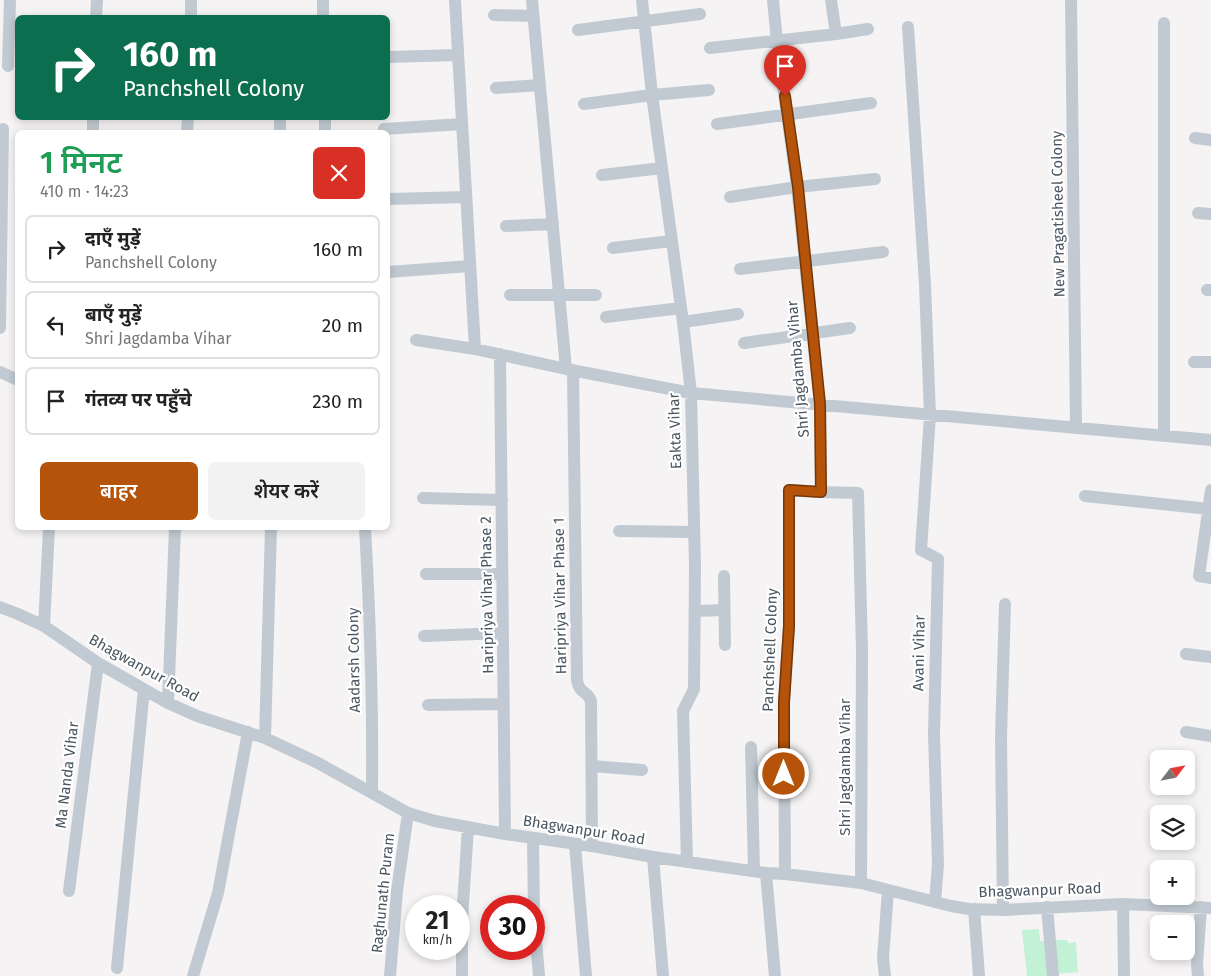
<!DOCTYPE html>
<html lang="hi">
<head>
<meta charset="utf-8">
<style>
  body { margin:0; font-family:"Fira Sans","Noto Sans Devanagari",sans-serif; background:#f2f2f2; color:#222; height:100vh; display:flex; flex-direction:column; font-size:19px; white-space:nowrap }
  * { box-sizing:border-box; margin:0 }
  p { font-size:16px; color:#767676 }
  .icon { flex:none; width:28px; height:28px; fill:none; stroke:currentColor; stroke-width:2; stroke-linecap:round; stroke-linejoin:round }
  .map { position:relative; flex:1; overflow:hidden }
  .panel { position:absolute; left:15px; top:130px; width:375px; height:400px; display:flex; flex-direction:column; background:#fff; border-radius:8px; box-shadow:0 2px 8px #0003 }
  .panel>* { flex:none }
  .banner { position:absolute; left:15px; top:15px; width:375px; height:105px; border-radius:8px; box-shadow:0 2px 8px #0003; background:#0b6e4f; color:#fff; overflow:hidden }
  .needle { width:32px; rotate:58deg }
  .controls { position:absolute; left:1150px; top:750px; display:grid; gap:10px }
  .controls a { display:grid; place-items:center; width:45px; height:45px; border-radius:8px; background:#fff; box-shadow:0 2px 8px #0003; font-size:25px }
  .speed { position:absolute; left:405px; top:895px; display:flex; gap:10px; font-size:25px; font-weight:700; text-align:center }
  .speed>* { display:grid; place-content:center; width:65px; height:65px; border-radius:50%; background:#fff; box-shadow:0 2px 8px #0003; line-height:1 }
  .speed small { font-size:12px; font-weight:400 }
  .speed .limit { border:8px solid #d22; background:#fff; color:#111 }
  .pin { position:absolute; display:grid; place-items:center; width:42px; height:42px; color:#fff; margin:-51px -21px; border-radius:50% 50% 50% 0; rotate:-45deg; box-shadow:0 0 5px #0007 }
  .pin .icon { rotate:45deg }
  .me { position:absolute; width:55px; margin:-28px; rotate:0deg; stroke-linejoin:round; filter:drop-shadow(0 0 4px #0008) }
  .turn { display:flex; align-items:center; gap:18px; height:105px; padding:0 25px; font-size:22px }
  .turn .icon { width:65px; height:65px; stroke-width:2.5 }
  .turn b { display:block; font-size:35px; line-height:42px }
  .round { display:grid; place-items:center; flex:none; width:52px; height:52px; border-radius:8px; background:#f2f2f2 }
  .overview { display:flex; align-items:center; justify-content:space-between; height:85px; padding:0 25px }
  h1 { font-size:30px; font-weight:600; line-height:38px; color:#1e9e55 }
  .primary-button { display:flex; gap:10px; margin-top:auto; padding:10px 25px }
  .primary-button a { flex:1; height:58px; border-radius:8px; background:#b45309; color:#fff; font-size:20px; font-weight:600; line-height:58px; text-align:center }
  .primary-button a+a { background:#f2f2f2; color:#222 }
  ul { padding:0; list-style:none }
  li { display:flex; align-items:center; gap:15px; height:68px; margin:0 10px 8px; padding:0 15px; border:2px solid #e0e0e0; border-radius:8px }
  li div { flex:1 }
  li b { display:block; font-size:19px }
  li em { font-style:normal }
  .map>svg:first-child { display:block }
</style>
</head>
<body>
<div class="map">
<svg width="1211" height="976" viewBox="0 0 1211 976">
  <rect width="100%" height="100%" fill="#f5f3f3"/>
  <path fill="#c3f1d5" d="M1039,929L1040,941H1045L1049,976H1027L1022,930Z
    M1054,940H1067L1068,943L1076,942L1078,972L1056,974Z"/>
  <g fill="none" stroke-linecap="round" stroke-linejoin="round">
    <path stroke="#c1cad2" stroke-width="12" d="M455,0L475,349
      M532,0L566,369
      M642,0L652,95L683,322L691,393L695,566L694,689L683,711L687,862
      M773,0L777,41L797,187L820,404L821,492L858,493L862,651L861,883
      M831,0L836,34
      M1071,0L1076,428
      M494,15L533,16
      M96,18L97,0
      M191,18V0
      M323,18V0
      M908,27L925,284L930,415L921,550L938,559L934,734L938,864L935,902
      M578,30L700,14
      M710,48L836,34L868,29
      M388,57L458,55
      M8,66L10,0
      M496,88L540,85
      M584,104L652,95L709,90
      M280,118V132
      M325,118V132
      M717,124L871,103
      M384,129L462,124
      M93,132V118
      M187,132L188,118
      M1195,138L1211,140
      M602,175L662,168
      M730,197L797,187L875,179
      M388,199L466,197
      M1198,213L1211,214
      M506,226L553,224
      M613,248L671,241
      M740,269L883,252
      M388,272L470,266
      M1207,290H1211
      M510,295H596
      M606,317L681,308
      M683,322L738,314
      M0,328L3,129
      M416,340L475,349L566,369L691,393L1211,440
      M744,343L850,328
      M500,354L505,834
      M1194,362H1211
      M573,370L577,680C579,694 588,691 591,701L592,846
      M0,372L18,380
      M1164,436V23
      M1211,490L1199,576L1211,578
      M1085,496L1209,509
      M423,498L502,500
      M365,528C370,616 373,704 372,792
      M619,531L694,532
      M426,574H502
      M724,576L725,645
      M0,607L18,614L44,626L98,663L168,703L197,716L265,738L318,763L408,813L435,821L505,834L592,846L653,857L766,873L785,874L861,883L951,906L969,909L1003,910L1123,904L1211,908
      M695,611L724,610
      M44,626L49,528
      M424,636L503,633
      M1186,654L1211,657
      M168,703L175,528
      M428,705L504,704
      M1186,732L1211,736
      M265,738L271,528
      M751,747L754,870
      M592,766L642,770
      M533,838L534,916L539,976
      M575,844L586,976
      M653,857L663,976
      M766,873L775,976
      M785,874L784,702L789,626V490L821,492
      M69,891L98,663
      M1123,904L1124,976
      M1047,907L1053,976
      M974,909L979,976
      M1003,910L1001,736L1005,604
      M117,968L144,689
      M193,976L218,893L248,732
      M390,976L397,891L408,813
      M462,976V920L468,827
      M885,976L883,958L888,890
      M1198,976L1197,965L1201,907"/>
  </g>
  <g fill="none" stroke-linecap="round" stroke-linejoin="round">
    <defs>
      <path id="route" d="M784,774V702L789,626V490L821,492L820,404L798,187L785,96"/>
    </defs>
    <use href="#route" stroke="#753606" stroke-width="12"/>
    <use href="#route" stroke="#b45309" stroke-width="9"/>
  </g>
  <g text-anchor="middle" stroke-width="4.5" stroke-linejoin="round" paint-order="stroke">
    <g font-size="15" fill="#4a5661" stroke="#fff">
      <text transform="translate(1058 214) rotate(-91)" y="5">New Pragatisheel Colony</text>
      <text transform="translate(798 369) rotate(-95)" y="5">Shri Jagdamba Vihar</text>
      <text transform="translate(675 431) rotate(-92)" y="5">Eakta Vihar</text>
      <text transform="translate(487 595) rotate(-91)" y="5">Haripriya Vihar Phase 2</text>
      <text transform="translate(560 596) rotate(-91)" y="5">Haripriya Vihar Phase 1</text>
      <text transform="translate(770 650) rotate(-88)" y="5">Panchshell Colony</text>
      <text transform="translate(919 653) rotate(-89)" y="5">Avani Vihar</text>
      <text transform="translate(354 660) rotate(-91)" y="5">Aadarsh Colony</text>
      <text transform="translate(144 668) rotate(29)" y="5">Bhagwanpur Road</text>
      <text transform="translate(845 767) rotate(-90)" y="5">Shri Jagdamba Vihar</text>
      <text transform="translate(67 775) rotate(-83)" y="5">Ma Nanda Vihar</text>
      <text transform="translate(584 830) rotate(9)" y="5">Bhagwanpur Road</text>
      <text transform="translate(1040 890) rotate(-2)" y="5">Bhagwanpur Road</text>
      <text transform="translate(383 893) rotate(-84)" y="5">Raghunath Puram</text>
    </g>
  </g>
</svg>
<div class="controls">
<a><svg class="needle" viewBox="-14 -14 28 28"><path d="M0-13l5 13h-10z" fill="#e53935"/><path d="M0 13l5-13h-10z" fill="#767676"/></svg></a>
<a><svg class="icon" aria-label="layers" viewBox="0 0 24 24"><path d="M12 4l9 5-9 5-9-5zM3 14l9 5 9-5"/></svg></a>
<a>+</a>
<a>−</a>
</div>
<div class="speed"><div>21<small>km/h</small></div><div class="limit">30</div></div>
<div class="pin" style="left:785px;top:96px;background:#d93025"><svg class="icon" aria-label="arrive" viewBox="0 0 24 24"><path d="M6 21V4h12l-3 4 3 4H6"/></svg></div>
<svg class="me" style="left:784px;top:774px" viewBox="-20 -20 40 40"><circle r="17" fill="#b45309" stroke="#fff" stroke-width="3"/><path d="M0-11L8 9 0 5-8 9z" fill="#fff"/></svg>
<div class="banner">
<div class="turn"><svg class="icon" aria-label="right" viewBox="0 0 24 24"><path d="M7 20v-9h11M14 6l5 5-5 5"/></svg><div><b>160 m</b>Panchshell Colony</div></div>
</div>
<section class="panel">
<div class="overview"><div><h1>1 मिनट</h1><p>410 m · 14:23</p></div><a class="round" style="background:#d93025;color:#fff"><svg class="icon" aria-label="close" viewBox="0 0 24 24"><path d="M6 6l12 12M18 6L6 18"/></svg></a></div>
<ul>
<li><svg class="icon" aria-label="right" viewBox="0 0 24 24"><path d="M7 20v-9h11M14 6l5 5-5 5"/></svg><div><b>दाएँ मुड़ें</b><p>Panchshell Colony</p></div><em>160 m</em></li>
<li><svg class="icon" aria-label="left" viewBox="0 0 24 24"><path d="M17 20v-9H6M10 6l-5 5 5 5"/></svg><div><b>बाएँ मुड़ें</b><p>Shri Jagdamba Vihar</p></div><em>20 m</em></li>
<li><svg class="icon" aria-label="arrive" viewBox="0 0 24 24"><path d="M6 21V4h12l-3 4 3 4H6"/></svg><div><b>गंतव्य पर पहुँचे</b></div><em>230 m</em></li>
</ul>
<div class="primary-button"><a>बाहर</a><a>शेयर करें</a></div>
</section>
</div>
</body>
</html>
